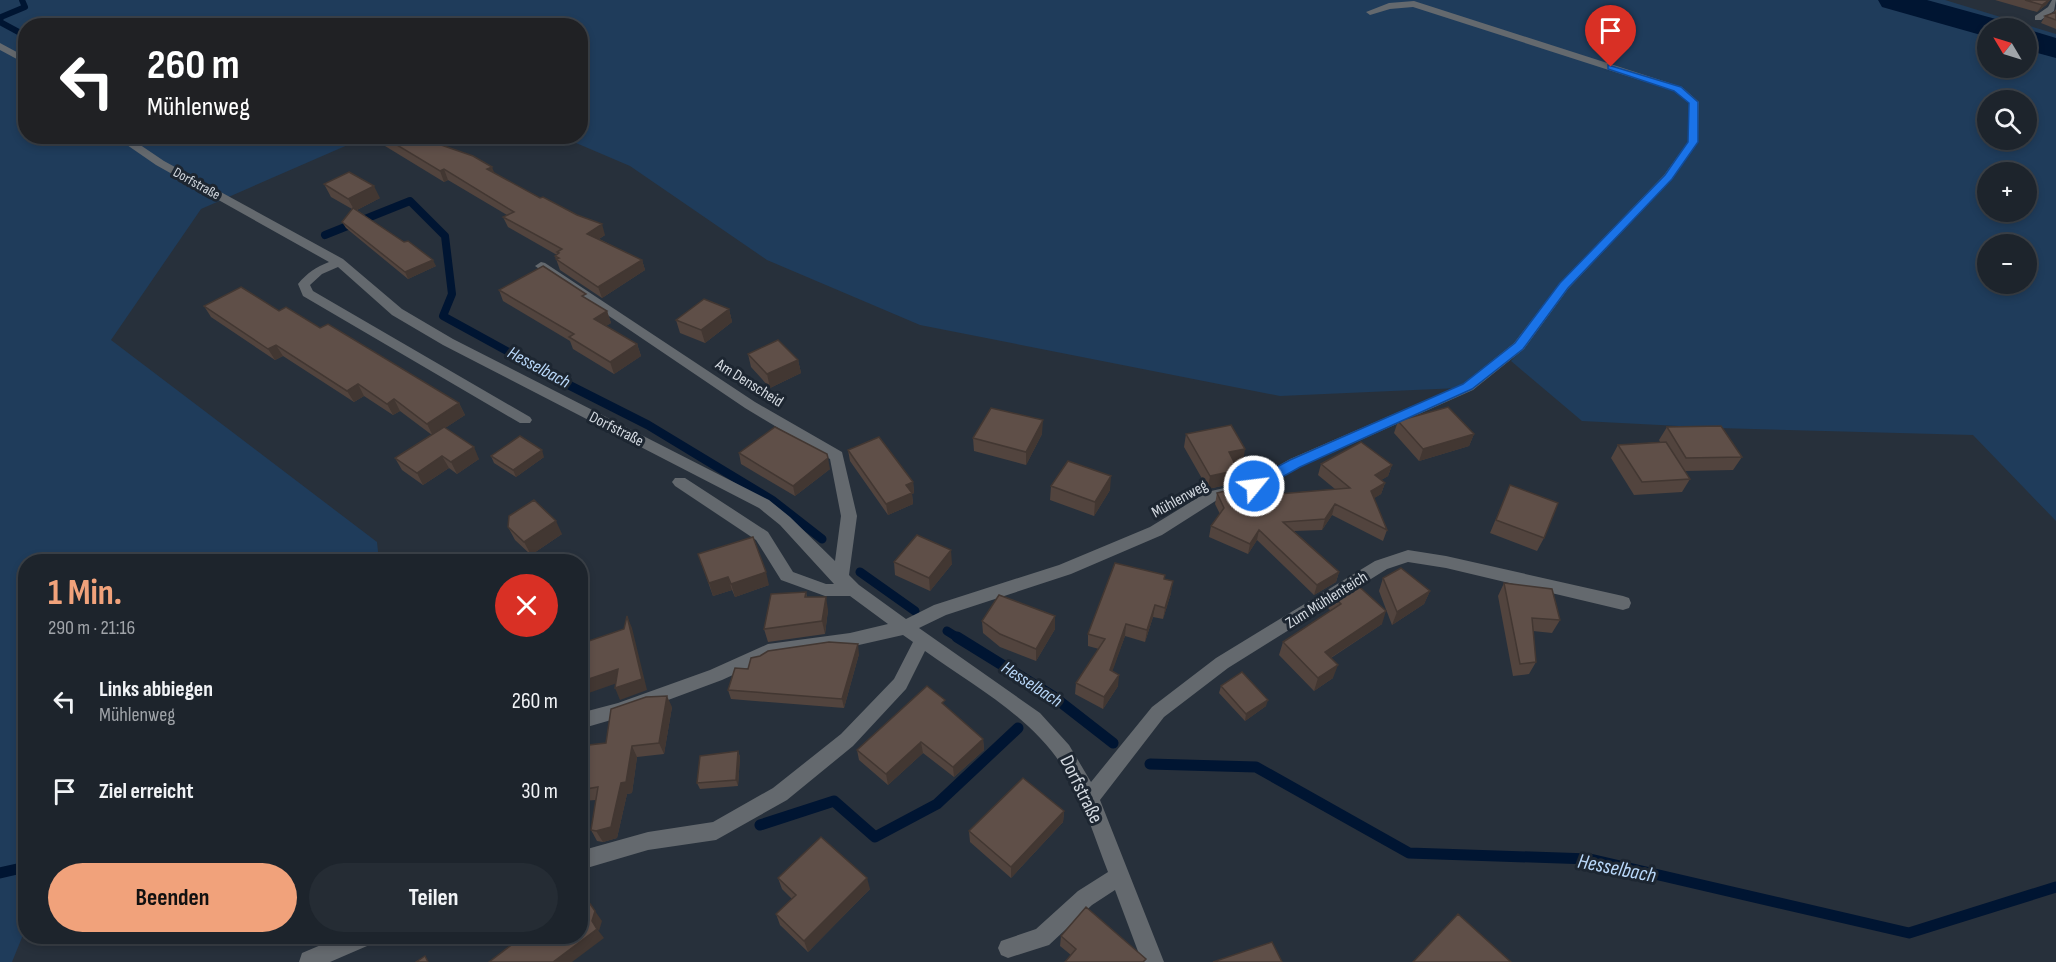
<!DOCTYPE html>
<html lang="de">
<head>
<meta charset="utf-8">
<style>
  body { margin:0; font-family:"Sofia Sans Condensed",sans-serif; background:#252c34; color:#f1f3f6; height:100vh; display:flex; flex-direction:column; font-size:22px; white-space:nowrap }
  * { box-sizing:border-box; margin:0 }
  p { font-size:20px; color:#a0a4a9 }
  .icon { flex:none; width:33px; height:33px; fill:none; stroke:currentColor; stroke-width:2; stroke-linecap:round; stroke-linejoin:round }
  .map { position:relative; flex:1; overflow:hidden }
  .drawer { position:absolute; left:18px; top:554px; width:570px; height:390px; display:flex; flex-direction:column; background:#1d242c; border-radius:24px; box-shadow:0 3px 9px #0003,0 0 0 2px #3b4148 }
  .drawer>* { flex:none }
  .banner { position:absolute; left:18px; top:18px; width:570px; height:126px; border-radius:24px; box-shadow:0 3px 9px #0003,0 0 0 2px #3b4148; background:#202124; color:#fff; overflow:hidden }
  .needle { width:39px; rotate:308deg }
  .fabs { position:absolute; left:1977px; top:18px; display:grid; gap:12px }
  .fabs a { display:grid; place-items:center; width:60px; height:60px; border-radius:50%; background:#1d242c; box-shadow:0 3px 9px #0003,0 0 0 2px #3b4148; font-size:30px }
  .pin { position:absolute; display:grid; place-items:center; width:51px; height:51px; color:#fff; margin:-62px -26px; border-radius:50% 50% 50% 0; rotate:-45deg; box-shadow:0 0 6px #0007 }
  .pin .icon { rotate:45deg }
  .me { position:absolute; width:66px; margin:-33px; rotate:61deg; stroke-linejoin:round; filter:drop-shadow(0 0 4px #0008) }
  .turn { display:flex; align-items:center; gap:21px; height:126px; padding:0 30px; font-size:27px }
  .turn .icon { width:78px; height:78px; stroke-width:2.5 }
  .turn b { display:block; font-size:42px; line-height:51px }
  .round { display:grid; place-items:center; flex:none; width:63px; height:63px; border-radius:32px; background:#252c34 }
  .head { display:flex; align-items:center; justify-content:space-between; height:102px; padding:0 30px }
  h1 { font-size:36px; font-weight:700; line-height:45px; color:#f1a27b }
  .button { display:flex; gap:12px; margin-top:auto; padding:12px 30px }
  .button a { flex:1; height:69px; border-radius:36px; background:#f1a27b; color:#111; font-size:24px; font-weight:700; line-height:69px; text-align:center }
  .button a+a { background:#252c34; color:#f1f3f6 }
  ul { padding:0; list-style:none }
  li { display:flex; align-items:center; gap:18px; height:90px; padding:0 30px }
  li div { flex:1 }
  li b { display:block; font-size:22px }
  li em { font-style:normal }
  .map>svg:first-child { display:block }
</style>
</head>
<body>
<div class="map">
<svg width="2056" height="962" viewBox="0 0 2056 962">
  <rect width="100%" height="100%" fill="#27303b"/>
  <path fill="#1f3c5b" fill-rule="evenodd" d="M0,0H1945L2056,34V521L1973,435L1718,428L1582,421L1511,361L1522,349L1567,288L1695,144L1696,105L1676,89L1691,103V142L1666,176L1516,344L1459,388L1280,396L920,325L767,260L630,166L562,137L580,136V26H26V136L366,137L201,209L111,340L377,542L379,561H26L25,930L12,962H0ZM1988,28H2026V68H1988ZM1988,100H2026V140H1988ZM1988,172H2026V212H1988ZM1988,244H2026V284H1988Z"/>
  <g fill="none" stroke-linecap="round" stroke-linejoin="round">
    <path stroke="#001532" stroke-width="6" d="M22,0L25,7L1,17L0,22L26,36"/>
    <path stroke="#001532" stroke-width="8" d="M325,235L410,201L445,236L452,294L443,316L556,378"/>
    <path stroke="#001532" stroke-width="9" d="M553,377L648,425L772,500L822,539
      M860,572L915,611
      M947,631L960,639"/>
    <path stroke="#001532" stroke-width="11" d="M957,637L1054,697L1113,743
      M1150,764L1256,767L1409,853L1590,859L1909,933L2056,887
      M760,825L834,801L875,837L937,804L1018,728
      M0,873L26,867"/>
    <path fill="#001532" fill-rule="evenodd" d="M1878,0H1927L2003,21L2008,28H1988V37L1882,7Z
      M2026,29L2056,38V58L2026,50Z"/>
    <path fill="#64696e" fill-rule="evenodd" d="M2052,0H2056L2054,11L2041,20H2035V16L2048,7Z
      M1414,1L1682,87L1699,102L1698,142L1672,179L1568,289L1524,349L1473,390L1300,467L1259,490L1217,500L1162,535L1071,574L946,615L919,628L1040,713L1069,745L1091,782L1152,707L1216,658L1375,561L1408,550L1446,556L1623,596L1629,598L1631,603L1629,608L1623,610L1446,568L1408,562L1387,569L1228,668L1164,717L1100,800L1164,962H1142L1115,890L1092,905L1049,945L1008,958L1001,955L998,948L1001,941L1036,929L1078,891L1108,872C1095,839 1085,804 1067,774C1036,719 975,687 925,651L906,689L853,746L787,800L716,840L648,850L580,870V851L648,832L713,822L773,788L841,734L894,679L913,642L903,635L850,647L770,658L722,680L625,716L580,729V713L618,703L710,670L768,644L850,633L888,624L850,596H825L781,580L756,540L675,486L672,482L675,478H685L768,532L793,572L826,584H834L780,525L759,508L443,345L392,315L338,267L322,274L310,285L313,291L530,417L532,420L530,423H520L303,296L298,284C307,273 316,267 329,262L156,165L114,136H127L164,161L343,259L402,309L453,339L769,500L790,517L835,561L841,516L830,459L745,408L535,266L541,262L545,263L755,402L842,452L857,516L849,575L859,585L906,619L934,605L1059,565L1150,527L1207,492L1250,482L1290,459L1463,384L1514,343L1560,283L1664,175L1688,142L1689,103L1674,91L1413,7L1390,9L1370,15L1366,12L1389,3Z
      M0,43L26,57V64L0,50Z
      M342,936H377L374,943L330,962H299L302,953Z"/>
  </g>
  <path fill="#52443e" d="M1995,0H2050L2046,5L2037,12Z
    M2056,9V29L2041,23L2045,16L2053,13Z
    M381,136H415L495,174L605,235L599,239L642,260L645,270L602,298L560,270L555,256L557,255L508,227L503,217L507,215L448,180L444,182L385,146Z
    M324,184L380,198L357,210L436,266L408,279L346,228L342,222L352,209L331,197Z
    M499,290L588,300L607,311L611,323L606,326L637,344L641,356L614,374L573,349L570,341L503,301Z
    M204,306L279,311L320,328L459,403L465,415L445,428L479,459L457,474L449,468L423,485L402,470L395,458L432,435L400,411L393,415L364,396L354,402L283,356L275,360L211,317Z
    M729,309L732,322L705,343L680,333L676,320Z
    M748,354L798,360L801,373L770,388L751,367Z
    M1398,421L1474,434L1469,446L1419,461L1394,433Z
    M1667,427L1742,457L1733,470L1685,471L1690,479L1682,492L1634,495L1611,458L1618,445L1660,442L1659,440Z
    M1042,434L1026,465L974,451L973,438Z
    M1186,434L1243,463L1235,464L1238,470L1235,483L1208,489L1184,447Z
    M848,450L913,482L914,493L912,494L913,504L888,515L850,461Z
    M739,453L830,469L795,496L741,464Z
    M491,456L544,457L516,477L494,463Z
    M1321,464L1392,465L1388,476L1381,480L1385,483L1381,494L1374,498L1387,530L1383,541L1332,515L1322,530L1294,531L1339,572L1336,582L1314,595L1257,540L1248,554L1209,537L1211,526L1220,514L1215,504L1217,493L1254,496L1335,489L1318,475Z
    M1510,485L1544,538L1537,551L1490,533Z
    M1051,486L1110,490L1094,516L1050,500Z
    M508,527L562,534L531,555L515,540Z
    M698,554L769,585L735,597L732,590L713,596Z
    M894,562L952,564L930,591L895,575Z
    M1383,578L1430,591L1424,604L1392,625L1379,591Z
    M1164,579L1171,593L1163,619L1153,617L1145,642L1125,636L1112,671L1118,686L1103,709L1075,694L1076,683L1099,649L1088,646V634Z
    M1504,583L1560,620L1552,633L1533,631L1536,662L1529,674L1513,676L1498,596Z
    M806,592L807,597L828,610L825,634L768,642L764,629Z
    M1332,595L1382,624L1331,658L1333,678L1314,691L1279,655L1283,642L1331,611L1328,608Z
    M982,621L1055,629L1036,661L1000,647L983,633Z
    M859,654L844,708L731,699L728,690L748,669Z
    M1221,686L1266,706L1245,721L1219,693Z
    M672,707L664,754L637,757L632,793L627,794L617,838L603,842L597,841L591,830L596,800L580,801V746L606,743Z
    M946,707L983,739L984,750L954,777L923,753L888,785L859,760L857,750Z
    M738,751L740,757L738,786L700,789L697,783Z
    M1064,811L1063,822L1011,878L970,842L969,831Z
    M778,878L870,889L808,952L780,925L776,914L792,899L782,889Z
    M1061,936L1145,962L1071,955L1060,946Z"/>
  <path fill="#423732" d="M2049,0H2050L2046,5L2037,12L2042,5Z
    M492,167L496,177L487,169Z
    M444,169L448,180L444,182L440,171Z
    M374,186L380,198L355,211L348,199Z
    M602,224L605,235L591,244L587,234Z
    M433,260L436,266L408,279L405,272Z
    M642,260L645,270L602,298L598,287Z
    M729,309L732,322L705,343L701,330Z
    M607,311L611,323L598,331L594,319Z
    M637,344L641,356L614,374L610,362Z
    M276,345L283,356L275,360L268,349Z
    M798,360L801,373L770,388L767,374Z
    M358,384L364,396L354,402L347,391Z
    M394,399L400,411L393,415L387,404Z
    M459,403L465,415L433,436L427,424Z
    M1043,420L1042,434L1026,465V452Z
    M1474,434L1469,446L1419,461L1423,449Z
    M474,447L479,459L457,474L451,462Z
    M1245,449L1243,463L1226,466L1229,452Z
    M542,450L544,457L516,477L513,470Z
    M442,456L449,468L423,485L417,473Z
    M828,458L830,469L795,496L793,486Z
    M1392,465L1388,476L1372,486L1375,475Z
    M1238,470L1235,483L1208,489L1210,476Z
    M1111,476L1110,490L1094,516L1095,502Z
    M913,482L914,493L912,494L913,504L888,515L886,504L906,485Z
    M1385,483L1381,494L1368,502L1371,491Z
    M1335,504L1332,515L1322,530L1325,519Z
    M556,521L562,534L531,555L524,542Z
    M1259,530L1257,540L1248,554L1250,544Z
    M951,550L952,564L930,591L929,578Z
    M766,572L769,585L735,597L731,584Z
    M1339,572L1336,582L1314,595L1317,585Z
    M728,577L732,590L713,596L709,583Z
    M1173,581L1171,593L1163,619L1165,608Z
    M1430,591L1424,604L1392,625L1397,612Z
    M826,597L828,610L825,634L822,621Z
    M1155,605L1153,617L1145,642L1147,630Z
    M1386,611L1382,624L1321,664L1325,652Z
    M627,616L632,628L647,690L620,700L615,688Z
    M1055,616V629L1036,661V649Z
    M1126,624L1125,636L1109,681L1110,670Z
    M858,644L859,654L844,708L842,699Z
    M1338,665L1333,678L1314,691L1318,678Z
    M618,669L623,681L580,696V682Z
    M1119,675L1118,686L1103,709L1104,697Z
    M667,696L672,707L664,754L659,743Z
    M1268,700L1266,706L1245,721L1246,714Z
    M983,739L984,750L954,777L953,767Z
    M921,742L923,753L888,785L886,774Z
    M632,746L637,757L632,793L627,794L617,838L603,842L596,831L621,783Z
    M738,751L740,757L738,786L736,780Z
    M1064,811L1063,822L1011,878V867Z
    M867,878L870,889L808,952L804,941Z
    M595,911L602,921L599,931L592,921Z
    M597,929L604,938L572,962H553Z"/>
  <path fill="#5f4f48" stroke="#423732" stroke-width="1.5" d="M2025,0H2049L2042,5Z
    M2056,12V20L2045,16Z
    M382,136H415L473,156L492,167L487,169L540,198L543,197L577,215L602,224L587,234L642,260L598,287L556,259L559,258L555,256L559,253L557,252L562,249L503,217L514,212L444,169L440,171Z
    M349,172L374,186L348,199L324,184Z
    M353,208L404,242L408,241L433,260L405,272L342,222Z
    M543,266L586,294L582,296L607,311L594,319L637,344L610,362L569,337L574,334L499,290Z
    M241,287L279,311L286,307L320,328L328,324L459,403L427,424L394,399L387,404L358,384L347,391L276,345L268,349L204,306Z
    M704,299L729,309L701,330L676,320Z
    M778,340L798,360L767,374L748,354Z
    M1448,407L1474,434L1423,449L1398,421Z
    M991,408L1043,420L1026,452L973,438Z
    M1231,425L1245,449L1229,452L1238,470L1210,476L1186,434Z
    M1721,426L1742,457L1686,458L1667,427Z
    M444,427L474,447L451,462L442,456L417,473L395,458Z
    M775,427L827,454L828,458L793,486L739,453Z
    M520,436L542,450L513,470L491,456Z
    M879,437L913,482L906,485L912,493L886,504L848,450Z
    M1361,442L1392,465L1375,475L1385,483L1371,491L1387,530L1335,504L1325,519L1283,522L1339,572L1317,585L1259,530L1250,544L1211,526L1224,508L1217,493L1244,486L1254,496L1350,488L1321,464Z
    M1666,442L1690,479L1642,482L1618,445Z
    M1068,461L1111,476L1095,502L1051,486Z
    M1510,485L1558,503L1544,538L1496,520Z
    M534,500L556,521L524,542L508,527L509,516Z
    M917,535L951,550L929,578L894,562Z
    M753,537L766,572L731,584L728,577L709,583L698,554Z
    M1115,563L1165,575L1164,579L1173,581L1165,608L1155,605L1147,630L1126,624L1110,670L1119,675L1104,697L1076,683L1105,639L1088,634Z
    M1401,568L1430,591L1397,612L1383,578Z
    M1354,582L1386,611L1325,652L1338,665L1318,678L1283,642L1341,604L1332,595Z
    M1504,583L1552,589L1560,620L1532,618L1536,662L1520,664Z
    M806,592L805,597H826L822,621L764,629L771,594Z
    M999,595L1055,616L1036,649L1000,634L982,621Z
    M627,616L642,679L615,688L618,669L580,682V644L624,629Z
    M829,642L858,644L842,699L728,690L735,668L748,669L751,658L760,656L768,651Z
    M1242,672L1268,700L1246,714L1221,686Z
    M927,686L945,700L942,703L983,739L953,767L921,742L886,774L857,750Z
    M667,696L659,743L632,746L626,782L621,783L611,827L596,831L591,830L598,787L580,790V746L606,743L611,709L646,697Z
    M738,751L736,780L697,783L700,756Z
    M1023,778L1064,811L1011,867L969,831Z
    M821,837L867,878L804,941L776,914L796,895L778,878Z
    M580,900L588,901L595,911L592,921L597,929L553,962H489L514,943L510,936H580Z
    M1086,907L1146,959L1143,962H1065L1076,949L1061,936Z
    M1458,914L1511,962H1413Z
    M1272,942L1282,962H1213Z
    M425,956L428,962H416Z"/>
  <path fill="#1a73e8" stroke="#114b97" stroke-width="1.5" d="M1608,65L1681,87L1698,102V142L1672,179L1568,288L1523,349L1472,389L1300,467L1259,490H1249L1247,486L1249,482L1290,460L1463,384L1515,343L1560,283L1665,175L1688,142L1689,103L1674,91L1608,69Z"/>
  <g text-anchor="middle" stroke-width="6" stroke-linejoin="round" paint-order="stroke">
    <g font-size="14" fill="#d3d9e0" stroke="#1d2631">
      <text transform="translate(197 183) rotate(29)" y="5">Dorfstraße</text>
    </g>
    <g font-size="16" fill="#d3d9e0" stroke="#1d2631">
      <text transform="translate(750 382) rotate(32)" y="6">Am Denscheid</text>
      <text transform="translate(617 428) rotate(27)" y="6">Dorfstraße</text>
      <text transform="translate(1179 498) rotate(-29)" y="6">Mühlenweg</text>
      <text transform="translate(1326 599) rotate(-32)" y="6">Zum Mühlenteich</text>
    </g>
    <g font-size="18" font-style="italic" fill="#bad9fb" stroke="#1d2631">
      <text transform="translate(539 367) rotate(28)" y="6">Hesselbach</text>
      <text transform="translate(1032 684) rotate(33)" y="6">Hesselbach</text>
    </g>
    <g font-size="20" fill="#d3d9e0" stroke="#1d2631">
      <text transform="translate(1082 789) rotate(64)" y="7">Dorfstraße</text>
    </g>
    <g font-size="21" font-style="italic" fill="#bad9fb" stroke="#1d2631">
      <text transform="translate(1617 868) rotate(11)" y="7">Hesselbach</text>
    </g>
  </g>
</svg>
<div class="fabs">
<a><svg class="needle" viewBox="-14 -14 28 28"><path d="M0-13l5 13h-10z" fill="#e53935"/><path d="M0 13l5-13h-10z" fill="#a0a4a9"/></svg></a>
<a><svg class="icon" aria-label="search" viewBox="0 0 24 24"><circle cx="10" cy="10" r="6"/><path d="M15 15l6 6"/></svg></a>
<a>+</a>
<a>−</a>
</div>
<div class="pin" style="left:1611px;top:67px;background:#d93025"><svg class="icon" aria-label="arrive" viewBox="0 0 24 24"><path d="M6 21V4h12l-3 4 3 4H6"/></svg></div>
<svg class="me" style="left:1254px;top:486px" viewBox="-20 -20 40 40"><circle r="17" fill="#1a73e8" stroke="#fff" stroke-width="3"/><path d="M0-11L8 9 0 5-8 9z" fill="#fff"/></svg>
<div class="banner">
<div class="turn"><svg class="icon" aria-label="left" viewBox="0 0 24 24"><path d="M17 20v-9H6M10 6l-5 5 5 5"/></svg><div><b>260 m</b>Mühlenweg</div></div>
</div>
<section class="drawer">
<div class="head"><div><h1>1 Min.</h1><p>290 m · 21:16</p></div><a class="round" style="background:#d93025;color:#fff"><svg class="icon" aria-label="close" viewBox="0 0 24 24"><path d="M6 6l12 12M18 6L6 18"/></svg></a></div>
<ul>
<li><svg class="icon" aria-label="left" viewBox="0 0 24 24"><path d="M17 20v-9H6M10 6l-5 5 5 5"/></svg><div><b>Links abbiegen</b><p>Mühlenweg</p></div><em>260 m</em></li>
<li><svg class="icon" aria-label="arrive" viewBox="0 0 24 24"><path d="M6 21V4h12l-3 4 3 4H6"/></svg><div><b>Ziel erreicht</b></div><em>30 m</em></li>
</ul>
<div class="button"><a>Beenden</a><a>Teilen</a></div>
</section>
</div>
</body>
</html>
